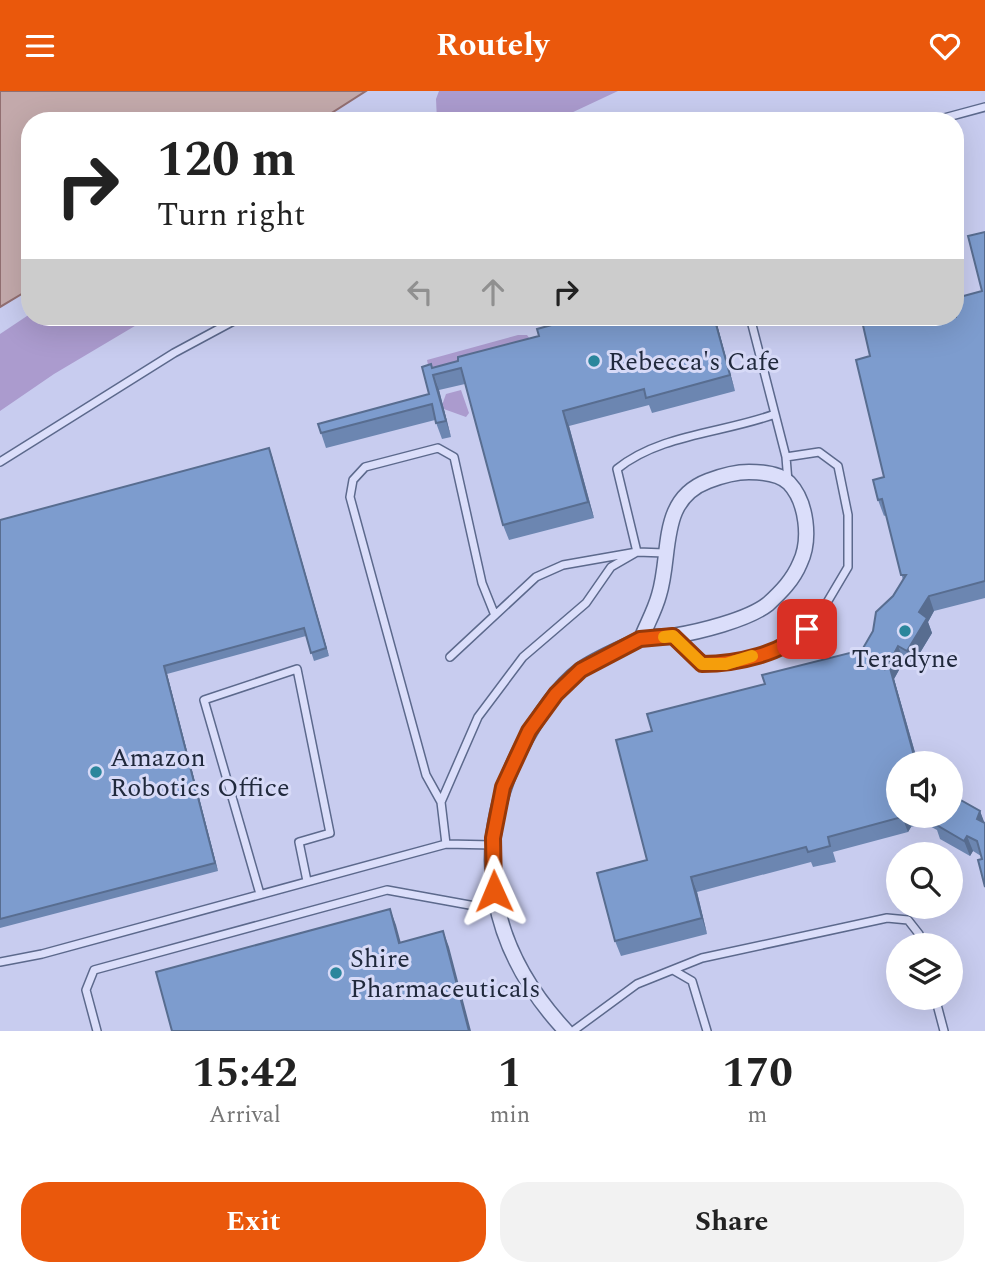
<!DOCTYPE html>
<html lang="en">
<head>
<meta charset="utf-8">
<style>
  body { margin:0; font-family:Spectral,serif; background:#f2f2f2; color:#222; height:100vh; display:flex; flex-direction:column; font-size:26px; white-space:nowrap }
  * { box-sizing:border-box; margin:0 }
  p { font-size:23px; color:#767676 }
  .icon { flex:none; width:38px; height:38px; fill:none; stroke:currentColor; stroke-width:2; stroke-linecap:round; stroke-linejoin:round }
  .map { position:relative; height:940px; overflow:hidden }
  .sheet { display:flex; flex-direction:column; background:#fff; flex:1 }
  .sheet>* { flex:none }
  .top-card { position:absolute; left:21px; top:21px; width:943px; height:214px; border-radius:28px; box-shadow:0 7px 28px #0002; background:#fff; color:#222; overflow:hidden }
  .tools { position:absolute; left:886px; top:660px; display:grid; gap:14px }
  .tools a { display:grid; place-items:center; width:77px; height:77px; border-radius:50%; background:#fff; box-shadow:0 7px 28px #0002; font-size:35px }
  .pin { position:absolute; display:grid; place-items:center; width:60px; height:60px; color:#fff; margin:-30px; border-radius:14px; box-shadow:0 4px 10px #0006 }
  .me { position:absolute; width:77px; margin:-38px; rotate:359deg; stroke-linejoin:round; filter:drop-shadow(0 0 5px #0008) }
  .turn { display:flex; align-items:center; gap:24px; height:147px; padding:0 21px; font-size:32px }
  .turn .icon { width:91px; height:91px; stroke-width:2.5 }
  .turn b { display:block; font-size:49px; line-height:60px }
  .lanes { display:flex; align-items:center; height:66px; padding:0 21px; background:#0003; justify-content:center; gap:35px; direction:ltr }
  .lanes .off { opacity:.35 }
  .eta { display:flex; justify-content:space-evenly; align-items:center; height:119px; text-align:center }
  .eta b { font-size:42px; font-weight:700; line-height:49px }
  .primary-button { display:flex; gap:14px; margin-top:auto; padding:14px 21px }
  .primary-button a { flex:1; height:80px; border-radius:28px; background:#ea580c; color:#fff; font-size:28px; font-weight:700; line-height:80px; text-align:center }
  .primary-button a+a { background:#f2f2f2; color:#222 }
  header { display:flex; justify-content:space-between; align-items:center; height:91px; padding:0 21px; background:#ea580c; color:#fff; font-size:32px; font-weight:700 }
  .map>svg:first-child { display:block }
</style>
</head>
<body>
<header><svg class="icon" aria-label="menu" viewBox="0 0 24 24"><path d="M4 6h16M4 12h16M4 18h16"/></svg>Routely<svg class="icon" aria-label="heart" viewBox="0 0 24 24"><path d="M12 20l-8-8c-3-5 5-10 8-4 3-6 11-1 8 4z"/></svg></header>
<div class="map">
<svg width="985" height="940" viewBox="0 0 985 940">
  <rect width="100%" height="100%" fill="#c8ccef"/>
  <path fill="#ab9bce" d="M439,0H618L554,30H437L436,8Z
    M30,223V226H150L54,283L0,320V243Z
    M518,244H527L536,256L519,265L431,288L427,269Z
    M461,299L469,322L466,326L441,317L446,303Z"/>
  <path fill="#c3a9ab" stroke="#926f71" stroke-width="2" d="M0,0H366L319,30H30V198L0,216Z"/>
  <g fill="none" stroke-linecap="round" stroke-linejoin="round">
    <defs>
      <path id="lane" d="M657,30L664,27L680,30
        M933,30L985,16
        M750,226L775,323
        M0,371L174,262L241,226
        M674,546L702,573H726L794,551L819,525L848,476V424L838,375L819,361L786,366
        M450,566L536,486L563,474L637,461L617,378C660,343 724,342 775,323L786,366L788,391
        M441,711L426,684L350,406L353,389L365,376L438,357L454,366L482,492L494,522
        M493,754L446,753L441,711L478,626L523,566L586,512L611,476L637,461L665,462
        M260,803L204,609L297,578L330,742L299,751L307,790
        M0,871L42,863L446,753
        M673,879L692,890L707,940
        M935,906L944,940
        M97,940L86,899L94,879L387,799L497,819
        M573,940L637,893L702,867L887,827L908,829L919,843L922,854"/>
      <path id="street" d="M566,940C490,859 469,760 520,659C535,630 554,599 580,579C597,567 618,559 636,550C647,544 661,547 673,545C698,541 748,529 768,513C781,501 793,489 800,472C811,449 807,411 789,392C780,383 762,381 749,381C735,381 721,385 708,390C658,409 672,462 659,504C655,519 647,533 641,548"/>
    </defs>
    <use href="#lane" stroke="#5c698c" stroke-width="10"/>
    <use href="#street" stroke="#5c698c" stroke-width="17"/>
    <use href="#lane" stroke="#dbdefa" stroke-width="7"/>
    <use href="#street" stroke="#dbdefa" stroke-width="14"/>
  </g>
  <path fill="#6c86b1" d="M985,141V507L934,520L928,531L932,542L912,575L904,570L894,588L918,672H898V724H950L980,720L984,732L982,768L981,765L973,760L970,765L940,748L937,739L924,732L911,736L908,741L833,761L836,771L813,776L811,771L697,801L707,843L621,865L615,850L647,769L652,640L765,593L862,559L903,489L886,424L884,425L878,409L884,386L870,265L982,200Z
    M581,226H715L735,300L652,322L649,314L569,335L594,427L509,449L503,434L465,293L439,299L451,346L442,348L435,329L326,357L321,342L429,303L432,277L458,270L539,245Z
    M269,357L329,565L314,570L306,545L167,583L218,780L0,837V429Z"/>
  <path fill="#586d90" d="M714,226H715L735,300L730,284Z
    M433,284L439,299L451,346L446,330Z
    M563,320L569,335L594,427L588,411Z
    M269,357L272,365L329,565L326,557Z
    M929,505L934,520L928,531L932,542L912,575L907,560L919,521Z
    M898,555L904,570L894,588L918,672H916L886,578Z
    M164,575L167,583L218,780L215,772Z
    M980,720L985,733L977,728Z
    M903,724H907L911,736L908,741L902,726Z
    M967,745L973,760L970,765L964,750Z
    M691,786L697,801L707,843L702,827Z
    M390,818L396,834L405,867L399,852Z
    M443,840L449,856L471,940H469Z"/>
  <path fill="#7d9cce" stroke="#586d90" stroke-width="2" d="M985,141V490L929,505L919,521L927,527L907,560L898,555L886,578L890,577L916,672H898V724H903L902,726L828,746L830,755L808,761L806,756L691,786L702,827L615,850L597,782L647,769L616,649L652,640L647,623L765,593L762,584L862,559L873,540L876,521L893,505L906,484H901L882,408L878,409L873,389L884,386L856,269L870,265L862,230L878,226H956V207L982,200L968,145Z
    M581,226H714L730,284L646,307L644,298L563,320L588,411L503,434L461,277L433,284L446,330L436,332L432,313L321,342L318,333L429,303L422,276L431,273L432,277L458,270V266L539,245L537,238Z
    M269,357L326,557L311,562L304,537L164,575L215,772L0,828V429Z
    M950,703L980,720L977,728L985,732V796L978,769L982,768L977,750L967,745L964,750L935,733L938,727L933,724H950Z
    M390,818L399,852L443,840L469,940H172L156,881Z"/>
  <g fill="none" stroke-linecap="round" stroke-linejoin="round">
    <defs>
      <path id="route" d="M494,800L493,747L503,696L529,640L556,603L581,579L640,548L673,545L702,573C736,573 783,563 807,538"/>
    </defs>
    <use href="#route" stroke="#983908" stroke-width="18"/>
    <use href="#route" stroke="#ea580c" stroke-width="12"/>
    <path stroke="#f59e0b" stroke-width="12" d="M664,546L673,545L702,573H726L752,565"/>
  </g>
  <g fill="#2b869c" stroke="#d7daf7" stroke-width="2.5">
    <circle cx="594" cy="270" r="7"/>
    <circle cx="905" cy="540" r="7"/>
    <circle cx="96" cy="681" r="7"/>
    <circle cx="336" cy="882" r="7"/>
  </g>
  <g text-anchor="middle" stroke-width="6" stroke-linejoin="round" paint-order="stroke">
    <g font-size="26" fill="#20293c" stroke="#d7daf7" text-anchor="start">
      <text x="608" y="279">Rebecca's Cafe</text>
      <text x="905" y="576" text-anchor="middle">Teradyne</text>
      <text x="110" y="675">Amazon<tspan x="110" dy="30">Robotics Office</tspan></text>
      <text x="350" y="876">Shire<tspan x="350" dy="30">Pharmaceuticals</tspan></text>
    </g>
  </g>
</svg>
<div class="tools">
<a><svg class="icon" aria-label="sound" viewBox="0 0 24 24"><path d="M4 9h4l5-4v14l-5-4H4zM17 9q2 3 0 6"/></svg></a>
<a><svg class="icon" aria-label="search" viewBox="0 0 24 24"><circle cx="10" cy="10" r="6"/><path d="M15 15l6 6"/></svg></a>
<a><svg class="icon" aria-label="layers" viewBox="0 0 24 24"><path d="M12 4l9 5-9 5-9-5zM3 14l9 5 9-5"/></svg></a>
</div>
<div class="pin" style="left:807px;top:538px;background:#d93025"><svg class="icon" aria-label="arrive" viewBox="0 0 24 24"><path d="M6 21V4h12l-3 4 3 4H6"/></svg></div>
<svg class="me" style="left:494px;top:800px" viewBox="-20 -20 40 40"><path d="M0-17L14 15 0 8-14 15z" fill="#ea580c" stroke="#fff" stroke-width="4"/></svg>
<div class="top-card">
<div class="turn"><svg class="icon" aria-label="right" viewBox="0 0 24 24"><path d="M7 20v-9h11M14 6l5 5-5 5"/></svg><div><b>120 m</b>Turn right</div></div>
<div class="lanes"><svg class="icon off" aria-label="left" viewBox="0 0 24 24"><path d="M17 20v-9H6M10 6l-5 5 5 5"/></svg><svg class="icon off" aria-label="ahead" viewBox="0 0 24 24"><path d="M12 20V5M6 11l6-6 6 6"/></svg><svg class="icon" aria-label="right" viewBox="0 0 24 24"><path d="M7 20v-9h11M14 6l5 5-5 5"/></svg></div>
</div>
</div>
<section class="sheet">
<div class="eta">
<div><b>15:42</b><p>Arrival</p></div>
<div><b>1</b><p>min</p></div>
<div><b>170</b><p>m</p></div>
</div>
<div class="primary-button"><a>Exit</a><a>Share</a></div>
</section>
</body>
</html>
